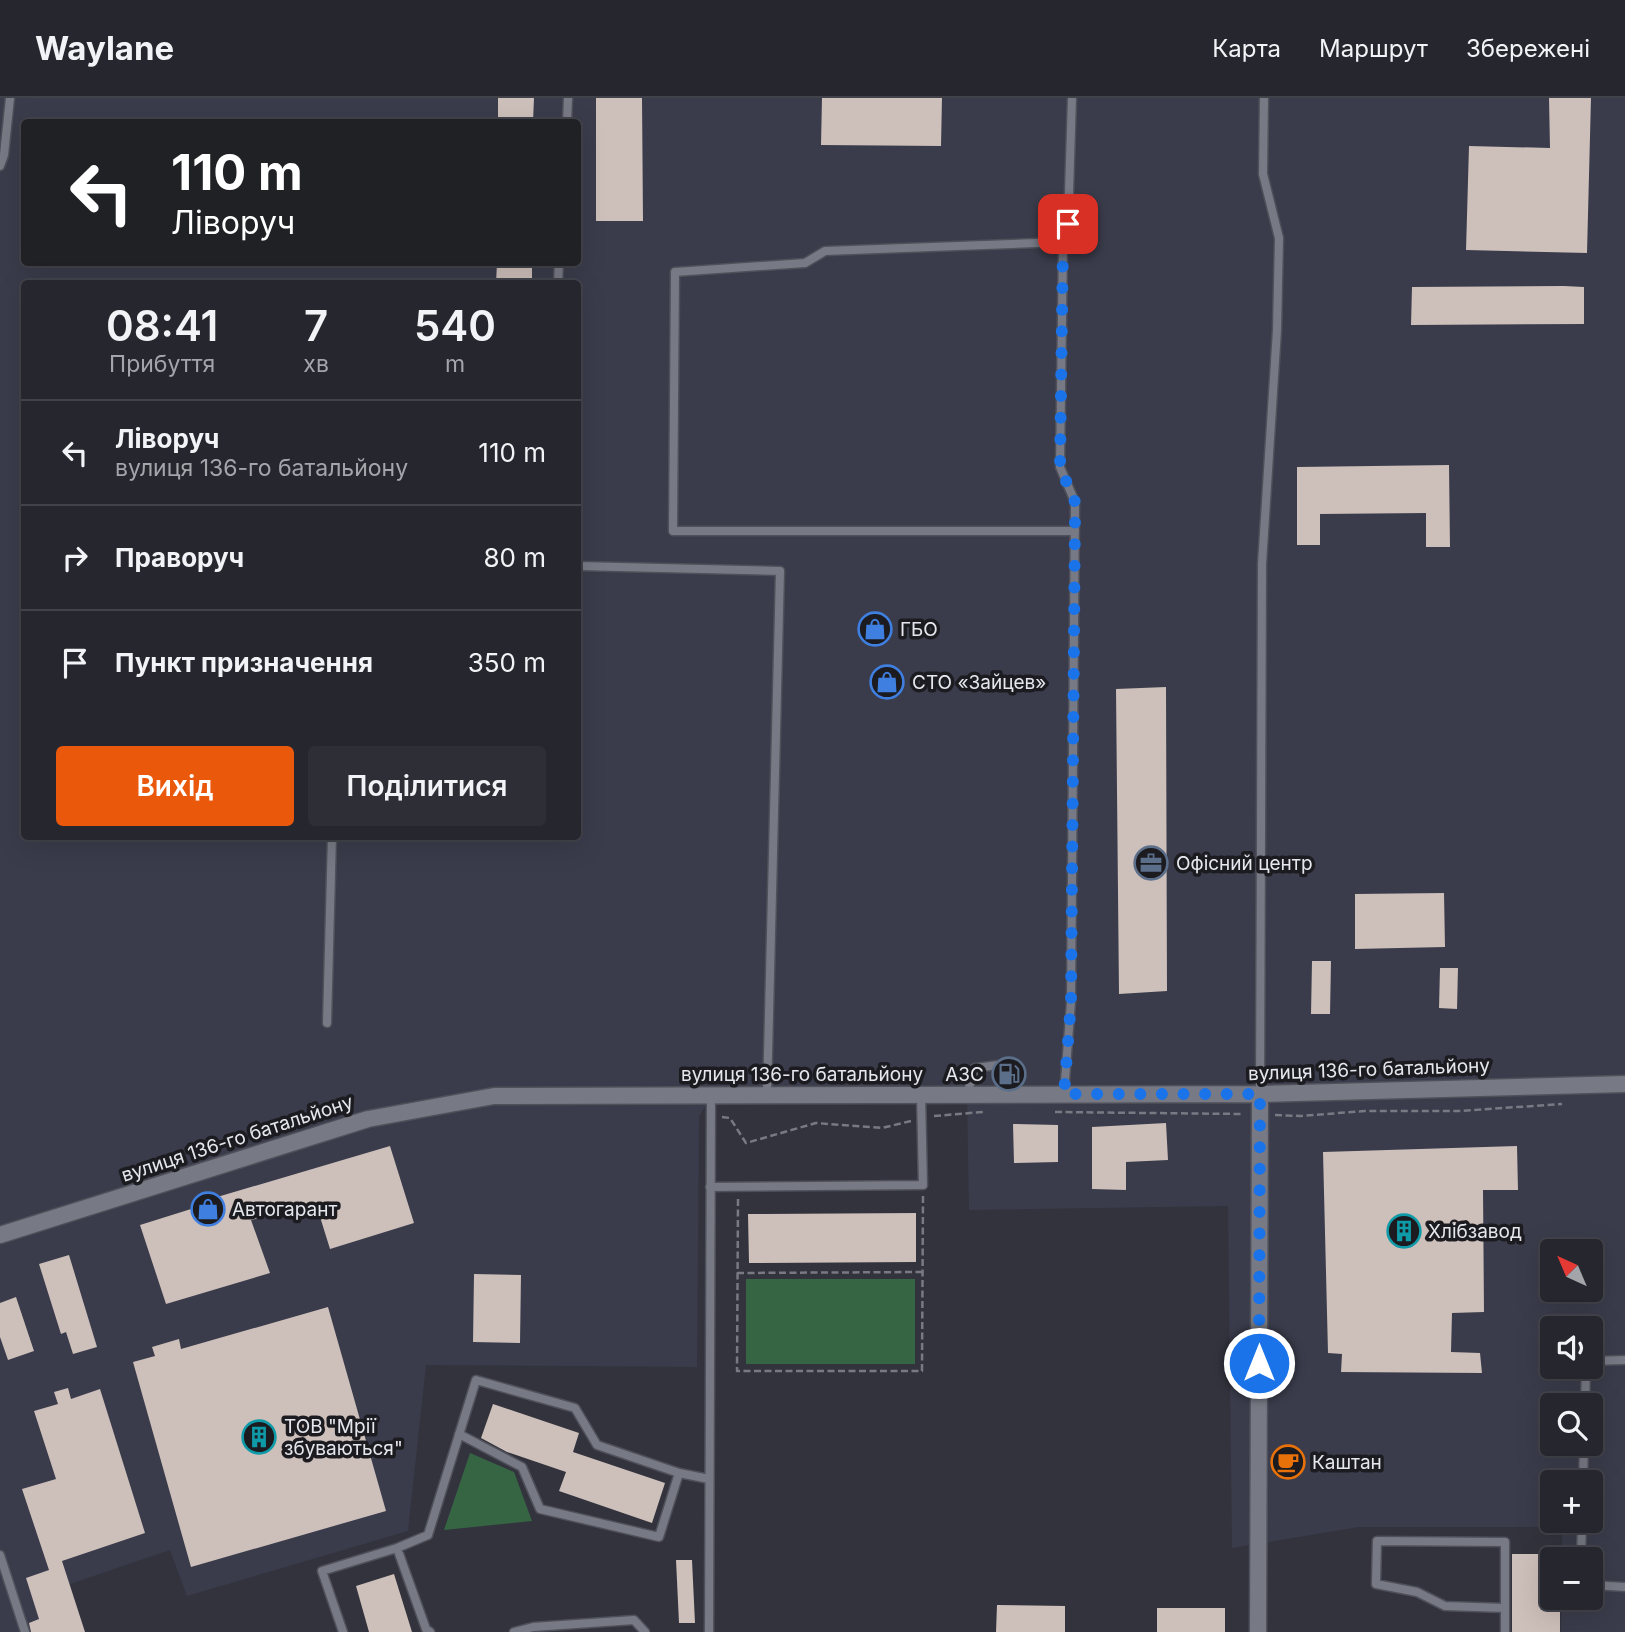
<!DOCTYPE html>
<html lang="uk">
<head>
<meta charset="utf-8">
<style>
  body { margin:0; font-family:Inter,sans-serif; background:#2e2e36; color:#f1f3f6; height:100vh; display:flex; flex-direction:column; font-size:26px; white-space:nowrap }
  * { box-sizing:border-box; margin:0 }
  p { font-size:23px; color:#a4a5aa }
  .icon { flex:none; width:38px; height:38px; fill:none; stroke:currentColor; stroke-width:2; stroke-linecap:round; stroke-linejoin:round }
  .map { position:relative; flex:1; overflow:hidden }
  .panel { position:absolute; left:21px; top:182px; width:560px; height:560px; display:flex; flex-direction:column; background:#26262e; border-radius:7px; box-shadow:0 7px 28px #0002,0 0 0 2px #42434a }
  .panel>* { flex:none }
  .hud { position:absolute; left:21px; top:21px; width:560px; height:147px; border-radius:7px; box-shadow:0 7px 28px #0002,0 0 0 2px #42434a; background:#202124; color:#fff; overflow:hidden }
  .needle { width:46px; rotate:316deg }
  .controls { position:absolute; left:1540px; top:1141px; display:grid; gap:14px }
  .controls a { display:grid; place-items:center; width:63px; height:63px; border-radius:7px; background:#26262e; box-shadow:0 7px 28px #0002,0 0 0 2px #42434a; font-size:35px }
  .pin { position:absolute; display:grid; place-items:center; width:60px; height:60px; color:#fff; margin:-30px; border-radius:14px; box-shadow:0 4px 10px #0006 }
  .me { position:absolute; width:77px; margin:-38px; rotate:0deg; stroke-linejoin:round; filter:drop-shadow(0 0 5px #0008) }
  .turn { display:flex; align-items:center; gap:24px; height:147px; padding:0 35px; font-size:32px }
  .turn .icon { width:91px; height:91px; stroke-width:2.5 }
  .turn b { display:block; font-size:49px; line-height:60px }
  .eta { display:flex; justify-content:space-evenly; align-items:center; height:119px; text-align:center }
  .eta b { font-size:42px; font-weight:600; line-height:49px }
  .action { display:flex; gap:14px; margin-top:auto; padding:14px 35px }
  .action a { flex:1; height:80px; border-radius:7px; background:#ea580c; color:#fff; font-size:28px; font-weight:600; line-height:80px; text-align:center }
  .action a+a { background:#2e2e36; color:#f1f3f6 }
  ul { padding:0; list-style:none }
  li { display:flex; align-items:center; gap:21px; height:105px; padding:0 35px; border-top:2px solid #42434a }
  li div { flex:1 }
  li b { display:block; font-size:26px }
  li em { font-style:normal }
  header { display:flex; align-items:center; gap:42px; box-sizing:border-box; height:98px; padding:0 35px; background:#26262e; border-bottom:2px solid #42434a }
  header strong { font-size:33px }
  nav { display:flex; gap:38px; margin-inline-start:auto; font-size:24px }
  .map>svg:first-child { display:block }
</style>
</head>
<body>
<header>
<strong>Waylane</strong>
<nav><a>Карта</a><a>Маршрут</a><a>Збережені</a></nav>
</header>
<div class="map">
<svg width="1625" height="1534" viewBox="0 0 1625 1534">
  <rect width="100%" height="100%" fill="#32333d"/>
  <path fill="#3a3c4b" fill-rule="evenodd" d="M0,0H1625V1534H1561L1562,1500H1591V1461H1562V1429H1359L1232,1450L1228,1108L969,1112L967,996L711,998L699,1019L697,1269L426,1267L408,1433L187,1498L170,1452L70,1486L85,1534H0ZM24,24H578V164H24ZM24,186H578V738H24ZM1552,1153H1591V1192H1552ZM1552,1230H1591V1269H1552ZM1552,1307H1591V1346H1552ZM1552,1384H1591V1423H1552Z"/>
  <path fill="#366543" d="M746,1181H915V1266H746Z
    M470,1355L514,1374L532,1423L444,1432Z"/>
  <path fill="#cdbfba" d="M498,0H534L533,24H498Z
    M596,0H642L643,123H596Z
    M822,0H942L941,48L821,47Z
    M1549,0H1591L1587,155L1466,152L1469,48L1550,50Z
    M497,164H532V186H496Z
    M1564,188L1584,189V226L1411,227L1412,189Z
    M1449,367L1450,449H1426V415L1320,416V447H1297V369Z
    M1166,589L1167,893L1119,896L1116,591Z
    M1444,795L1445,849L1355,851V796Z
    M1312,863H1331L1330,916H1311Z
    M1440,870H1458L1457,911L1439,910Z
    M1166,1025L1168,1062L1126,1064V1092L1092,1091V1029Z
    M1013,1026L1058,1027V1064L1014,1065Z
    M390,1048L414,1125L330,1151L316,1106L251,1122L270,1175L166,1206L140,1127L207,1106V1102Z
    M1517,1048L1518,1092H1483L1484,1214L1452,1215L1451,1254L1480,1255L1482,1275L1341,1274L1342,1256L1328,1255L1323,1054Z
    M916,1115V1164L749,1165L748,1116Z
    M69,1157L97,1249L73,1256L66,1234L61,1236L39,1166Z
    M474,1176L521,1177L520,1245L473,1244Z
    M16,1199L34,1253L8,1262L0,1239V1205Z
    M328,1209L386,1413L191,1469L133,1264L155,1258L152,1249L179,1241L181,1251Z
    M68,1290L71,1301L100,1291L145,1435L62,1463L85,1534H31L29,1525L39,1521L26,1480L49,1472L22,1391L56,1381L34,1313L58,1306L54,1294Z
    M493,1306L579,1335L573,1354L665,1385L652,1425L559,1393L566,1374L507,1354L481,1340Z
    M1512,1456H1552V1500H1560V1534H1512Z
    M676,1462H692L695,1525H679Z
    M394,1476L412,1534H369L356,1488Z
    M997,1507L1065,1508V1534H996Z
    M1157,1510H1225V1534H1157Z"/>
  <g fill="none" stroke-linecap="round" stroke-linejoin="round">
    <defs>
      <path id="lane" d="M567,24L568,0
        M0,68L4,57L10,0
        M1063,144L825,153L805,165L675,174L673,433H1075
        M558,186L559,164
        M578,468L780,473L767,997
        M327,925L332,738
        M967,996L975,970L998,967L1019,996
        M1064,996L1071,904L1075,404L1060,369L1063,144L1068,126L1072,0
        M1260,996L1262,466L1277,232L1279,140L1263,76L1264,0
        M710,1089L923,1087L921,996
        M1591,1263L1625,1262
        M1585,1307L1586,1269
        M459,1336L522,1369L540,1411L659,1439L679,1375
        M1583,1384L1584,1346
        M397,1450L428,1437L476,1282L575,1310L597,1347L679,1375L709,1381
        M0,1457L25,1534
        M1581,1461L1582,1423
        M1591,1487L1625,1489
        M343,1534L322,1473L397,1450L426,1531L430,1534
        M514,1534L533,1529L634,1522L645,1534
        M709,1534L711,998
        M1505,1534V1444L1377,1443L1376,1486L1417,1494L1445,1508L1505,1510"/>
      <path id="street" d="M0,1137L368,1021L494,998L1260,996L1625,986
        M1258,1534L1260,996"/>
    </defs>
    <use href="#lane" stroke="#4f5059" stroke-width="11"/>
    <use href="#street" stroke="#4f5059" stroke-width="19"/>
    <path stroke="#787982" stroke-width="2.5" stroke-dasharray="7 3.5" stroke-linecap="butt" d="M1055,1014L1244,1016
      M1275,1017L1301,1018L1365,1013H1459L1562,1006
      M934,1018L983,1014
      M722,1019L730,1020L746,1045L816,1025L882,1030L911,1023
      M738,1101L737,1273H922L923,1098
      M737,1175L923,1174"/>
    <use href="#lane" stroke="#777984" stroke-width="8"/>
    <use href="#street" stroke="#777984" stroke-width="16"/>
  </g>
  <g fill="none" stroke-linecap="round" stroke-linejoin="round">
    <path stroke="#1a73e8" stroke-width="12" stroke-dasharray="0 21.6" d="M1068,126L1063,144L1060,369L1075,404V418L1071,904L1064,996H1260L1259,1265"/>
  </g>
  <defs>
    <symbol id="shop-ring" viewBox="-11 -11 22 22"><circle r="9.5" fill="#1b1b20" stroke="#3f7fe0" stroke-width="1.5"/><path d="M-5-2.5h2.3a2.7 3.5 0 0 1 5.4 0H5L5.5 6h-11ZM-1.5-2.5h3a1.5 2.3 0 0 0-3 0Z" fill="#3f7fe0"/></symbol>
    <symbol id="office-ring" viewBox="-11 -11 22 22"><circle r="9.5" fill="#1b1b20" stroke="#5c6f8a" stroke-width="1.5"/><path d="M-6-3h4V-5.5h4V-3h4V5H-6ZM-1-4.5V-3h2v-1.5ZM-6 0V1H6V0Z" fill="#5c6f8a"/></symbol>
    <symbol id="fuel-ring" viewBox="-11 -11 22 22"><circle r="9.5" fill="#1b1b20" stroke="#5c6f8a" stroke-width="1.5"/><path d="M-5.5-6h7V0h2V4h1.3V-2.5L3-4.5l.8-.8L6-3V5H2.5V1h-1V6h-7ZM-4.2-4.7v3.2H.2V-4.7Z" fill="#5c6f8a"/></symbol>
    <symbol id="building-ring" viewBox="-11 -11 22 22"><circle r="9.5" fill="#1b1b20" stroke="#0f9aa8" stroke-width="1.5"/><path d="M-4-6H4V6H1V3H-1V6H-4ZM-2.5-4.3h1.7v1.8h-1.7ZM.8-4.3h1.7v1.8H.8ZM-2.5-1h1.7V.8h-1.7ZM.8-1h1.7V.8H.8Z" fill="#0f9aa8"/></symbol>
    <symbol id="cafe-ring" viewBox="-11 -11 22 22"><circle r="9.5" fill="#1b1b20" stroke="#e8710a" stroke-width="1.5"/><path d="M-5.5-4.5H6V0H3Q3 3.5 0 3.5H-2.5Q-5.5 3.5-5.5 0ZM3-3.2v2h1.7v-2ZM-6 4.5H4V6H-6Z" fill="#e8710a"/></symbol>
  </defs>
  <g fill-rule="evenodd">
    <use href="#shop-ring" x="856" y="512" width="38" height="38"/>
    <use href="#shop-ring" x="868" y="565" width="38" height="38"/>
    <use href="#office-ring" x="1132" y="746" width="38" height="38"/>
    <use href="#fuel-ring" x="990" y="957" width="38" height="38"/>
    <use href="#shop-ring" x="189" y="1092" width="38" height="38"/>
    <use href="#building-ring" x="1385" y="1114" width="38" height="38"/>
    <use href="#building-ring" x="240" y="1320" width="38" height="38"/>
    <use href="#cafe-ring" x="1269" y="1345" width="38" height="38"/>
  </g>
  <g text-anchor="middle" stroke-width="7" stroke-linejoin="round" paint-order="stroke">
    <g font-size="19" fill="#e6e7ee" stroke="#1b1b20" text-anchor="start">
      <text x="900" y="538">ГБО</text>
      <text x="912" y="591">СТО «Зайцев»</text>
      <text x="1176" y="772">Офісний центр</text>
      <text x="984" y="983" text-anchor="end">АЗС</text>
      <text x="232" y="1118">Автогарант</text>
      <text x="1428" y="1140">Хлібзавод</text>
      <text x="284" y="1335">ТОВ "Мрії<tspan x="284" dy="22">збуваються"</tspan></text>
      <text x="1312" y="1371">Каштан</text>
    </g>
    <g font-size="19" fill="#e6e7ee" stroke="#1b1b20">
      <text transform="translate(1369 971) rotate(-2)" y="7">вулиця 136-го батальйону</text>
      <text x="802" y="983">вулиця 136-го батальйону</text>
      <text transform="translate(237 1040) rotate(-18)" y="7">вулиця 136-го батальйону</text>
    </g>
  </g>
</svg>
<div class="controls">
<a><svg class="needle" viewBox="-14 -14 28 28"><path d="M0-13l5 13h-10z" fill="#e53935"/><path d="M0 13l5-13h-10z" fill="#a4a5aa"/></svg></a>
<a><svg class="icon" aria-label="sound" viewBox="0 0 24 24"><path d="M4 9h4l5-4v14l-5-4H4zM17 9q2 3 0 6"/></svg></a>
<a><svg class="icon" aria-label="search" viewBox="0 0 24 24"><circle cx="10" cy="10" r="6"/><path d="M15 15l6 6"/></svg></a>
<a>+</a>
<a>−</a>
</div>
<div class="pin" style="left:1068px;top:126px;background:#d93025"><svg class="icon" aria-label="arrive" viewBox="0 0 24 24"><path d="M6 21V4h12l-3 4 3 4H6"/></svg></div>
<svg class="me" style="left:1259px;top:1265px" viewBox="-20 -20 40 40"><circle r="17" fill="#1a73e8" stroke="#fff" stroke-width="3"/><path d="M0-11L8 9 0 5-8 9z" fill="#fff"/></svg>
<div class="hud">
<div class="turn"><svg class="icon" aria-label="left" viewBox="0 0 24 24"><path d="M17 20v-9H6M10 6l-5 5 5 5"/></svg><div><b>110 m</b>Ліворуч</div></div>
</div>
<section class="panel">
<div class="eta">
<div><b>08:41</b><p>Прибуття</p></div>
<div><b>7</b><p>хв</p></div>
<div><b>540</b><p>m</p></div>
</div>
<ul>
<li><svg class="icon" aria-label="left" viewBox="0 0 24 24"><path d="M17 20v-9H6M10 6l-5 5 5 5"/></svg><div><b>Ліворуч</b><p>вулиця 136-го батальйону</p></div><em>110 m</em></li>
<li><svg class="icon" aria-label="right" viewBox="0 0 24 24"><path d="M7 20v-9h11M14 6l5 5-5 5"/></svg><div><b>Праворуч</b></div><em>80 m</em></li>
<li><svg class="icon" aria-label="arrive" viewBox="0 0 24 24"><path d="M6 21V4h12l-3 4 3 4H6"/></svg><div><b>Пункт призначення</b></div><em>350 m</em></li>
</ul>
<div class="action"><a>Вихід</a><a>Поділитися</a></div>
</section>
</div>
</body>
</html>
